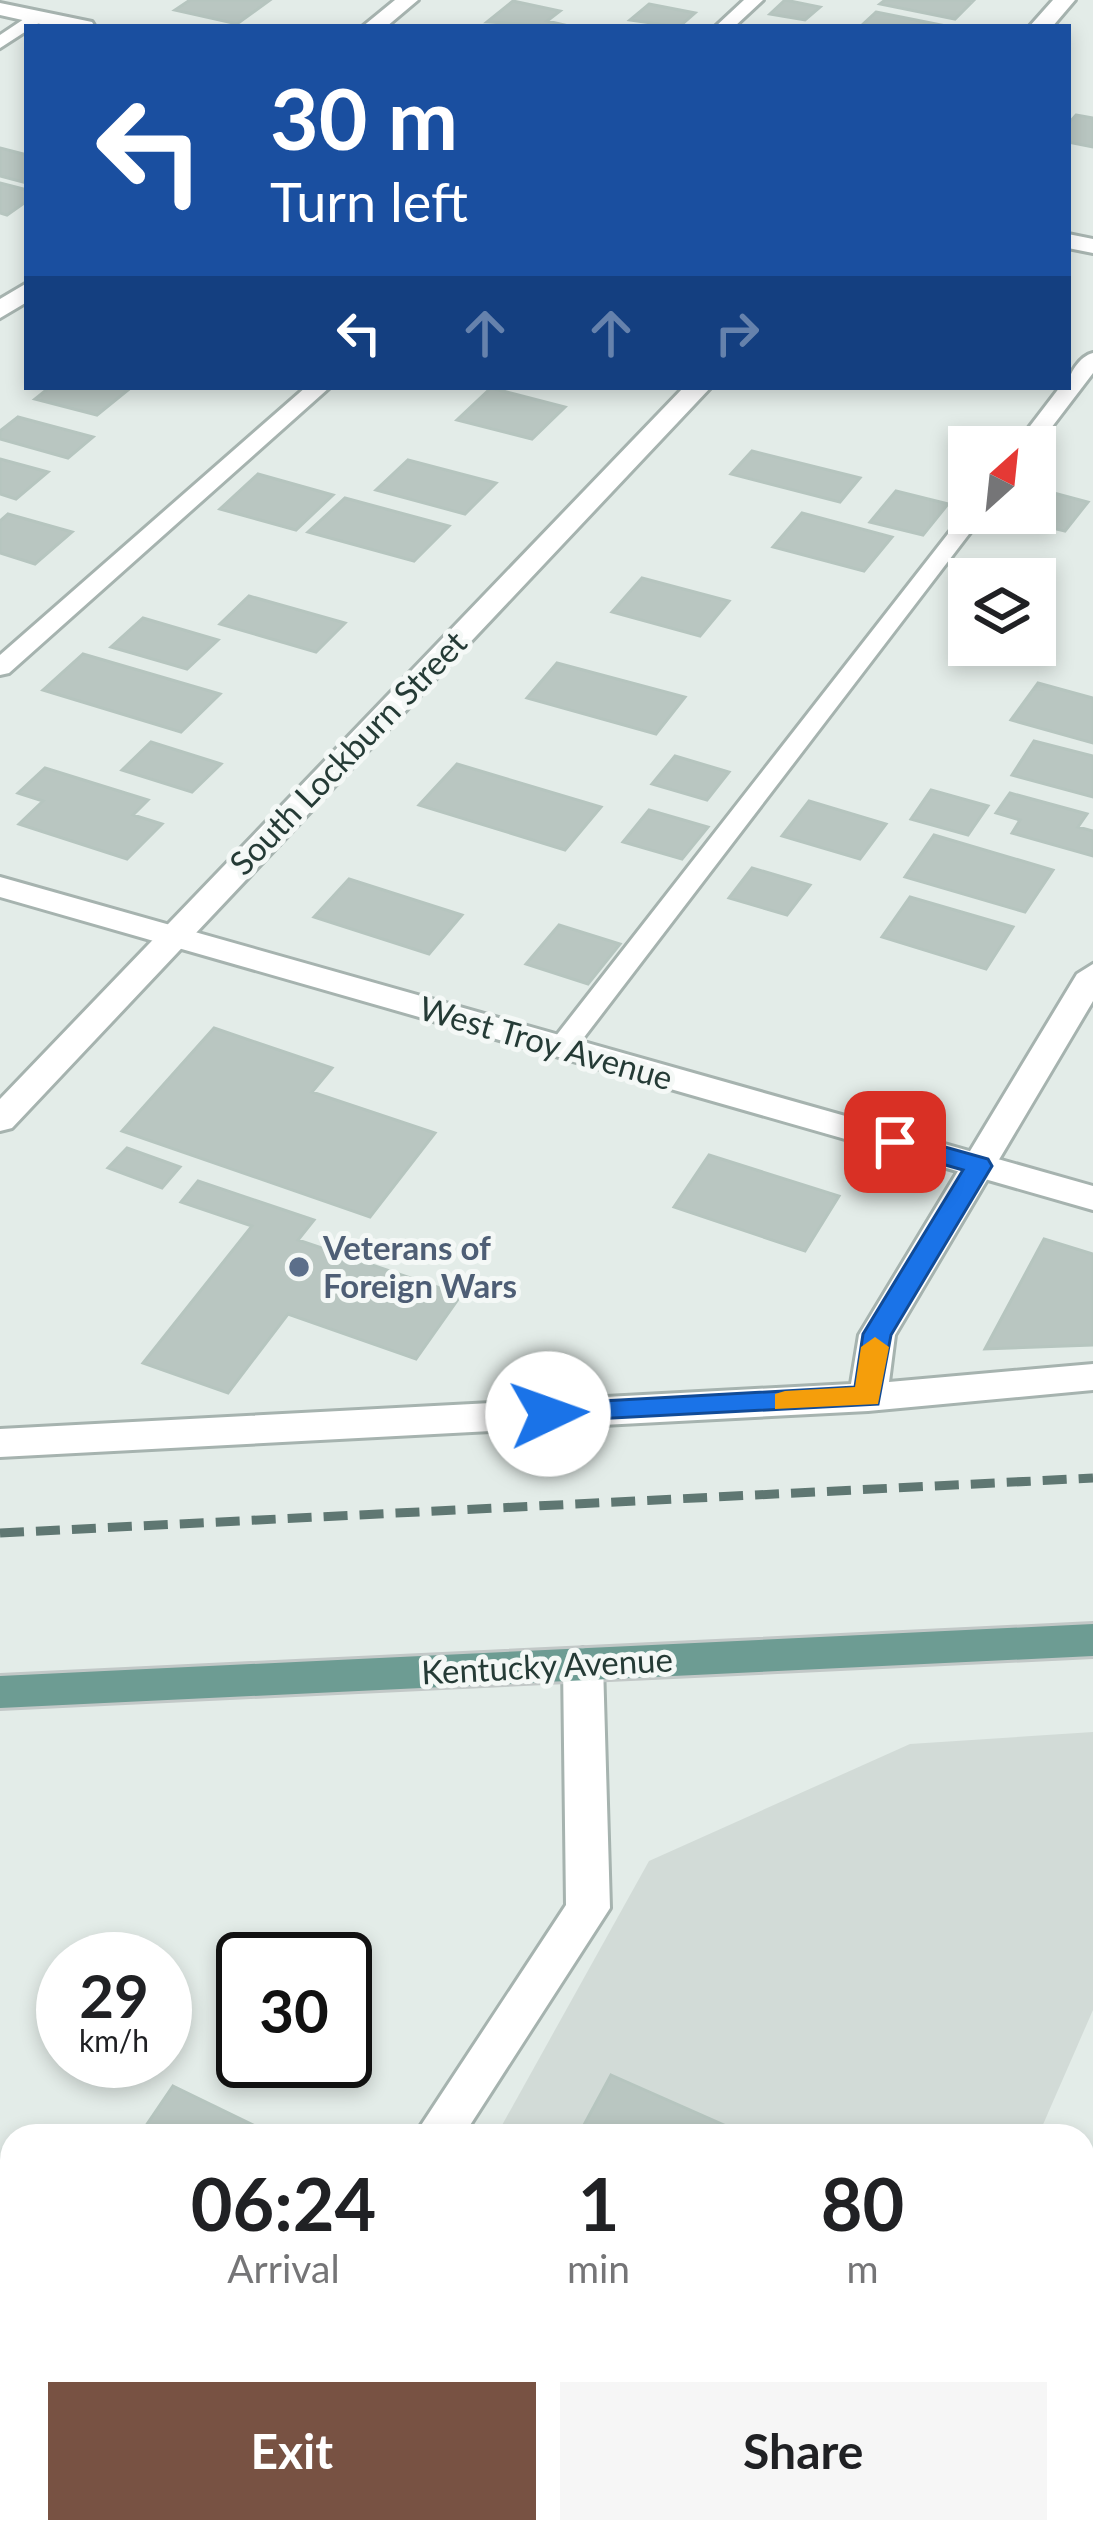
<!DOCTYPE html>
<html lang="en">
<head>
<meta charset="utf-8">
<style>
  body { margin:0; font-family:Lato,sans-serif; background:#f6f6f6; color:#202124; height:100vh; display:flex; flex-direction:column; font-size:45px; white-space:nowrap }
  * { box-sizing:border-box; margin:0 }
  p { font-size:39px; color:#757577 }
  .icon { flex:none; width:66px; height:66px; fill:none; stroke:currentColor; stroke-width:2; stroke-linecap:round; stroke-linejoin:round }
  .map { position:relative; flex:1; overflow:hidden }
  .details { position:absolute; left:0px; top:2124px; width:1095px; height:420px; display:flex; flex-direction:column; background:#fff; border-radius:36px 36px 0 0; box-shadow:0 6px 18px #0003 }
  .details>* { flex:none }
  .top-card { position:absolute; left:24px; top:24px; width:1047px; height:366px; border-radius:0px; box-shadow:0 6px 18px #0003; background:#1a4fa0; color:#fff; overflow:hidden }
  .needle { width:78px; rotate:27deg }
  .controls { position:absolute; left:948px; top:426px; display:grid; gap:24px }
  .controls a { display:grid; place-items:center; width:108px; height:108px; border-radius:0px; background:#fff; box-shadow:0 6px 18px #0003; font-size:60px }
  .speed { position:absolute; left:36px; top:1932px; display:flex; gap:24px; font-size:60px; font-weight:700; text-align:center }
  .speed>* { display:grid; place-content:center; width:156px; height:156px; border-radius:50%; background:#fff; box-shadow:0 6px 18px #0003; line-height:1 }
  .speed small { font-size:30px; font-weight:400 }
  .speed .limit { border:6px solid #111; border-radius:18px; background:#fff; color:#111 }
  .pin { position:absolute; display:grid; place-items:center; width:102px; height:102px; color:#fff; margin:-51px; border-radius:24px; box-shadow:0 6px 18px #0006 }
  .me { position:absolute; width:132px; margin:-66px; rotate:87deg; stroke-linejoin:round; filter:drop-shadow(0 0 9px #0008) }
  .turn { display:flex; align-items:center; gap:42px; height:252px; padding:0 48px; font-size:54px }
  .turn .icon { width:156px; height:156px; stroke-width:2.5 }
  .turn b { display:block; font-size:84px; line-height:102px }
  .lanes { display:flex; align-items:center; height:114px; padding:0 48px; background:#0003; justify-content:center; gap:60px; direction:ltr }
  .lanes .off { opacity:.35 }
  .eta { display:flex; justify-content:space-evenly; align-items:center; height:204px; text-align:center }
  .eta b { font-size:72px; font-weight:700; line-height:84px }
  .button { display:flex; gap:24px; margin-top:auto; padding:24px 48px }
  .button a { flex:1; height:138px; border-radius:0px; background:#785243; color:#fff; font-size:48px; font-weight:700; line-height:138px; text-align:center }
  .button a+a { background:#f6f6f6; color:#202124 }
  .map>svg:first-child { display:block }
</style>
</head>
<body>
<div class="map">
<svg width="1093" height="2544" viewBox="0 0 1093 2544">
  <rect width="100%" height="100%" fill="#e3ece8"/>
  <path fill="#d2dbd7" d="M1093,1732V2010L1038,2136H496L649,1861L910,1744Z"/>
  <path fill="#b9c6c1" stroke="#b6c5bf" stroke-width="3" d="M190,0H270L237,24L175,10Z
    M785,0L820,7L805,20L770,14Z
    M885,0H966L973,1L955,19L880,4Z
    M513,1L560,11L547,21L573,27L487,22Z
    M649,4L695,13L679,27L630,20Z
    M876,12L946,26L860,27Z
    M1076,115L1093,118V147L1068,142V124Z
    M0,148L27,155V183L0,176Z
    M0,183L27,190V201L7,215L0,213Z
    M50,387H116L128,390L97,415L35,399Z
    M491,388L565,407L532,439L457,420Z
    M18,417L93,437L68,458L0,439V431Z
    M752,451L860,478L840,502L731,474Z
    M0,459L48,472L16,499L0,494Z
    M408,460L496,483L465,514L376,490Z
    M258,474L333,495L296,530L220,509Z
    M1035,488L1088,502L1065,531L1011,518L1035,513Z
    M896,491L948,504L923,535L870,522Z
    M345,498L449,526L414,561L308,532Z
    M802,513L892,537L864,571L773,547Z
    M8,514L72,532L35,564L0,553V521Z
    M642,578L729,601L700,636L612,612Z
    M249,596L345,623L316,652L220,624Z
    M143,618L218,640L187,669L111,647Z
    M83,654L220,694L181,732L43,690Z
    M557,663L685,697L656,734L527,698Z
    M1038,683L1093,698V743L1011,720Z
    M1034,741L1093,756V797L1012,775Z
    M151,742L221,764L192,792L122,770Z
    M675,756L729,772L707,800L652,784Z
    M457,764L601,807L565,850L419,805Z
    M45,768L148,800L133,815L162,824L127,859L19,824L43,801L18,793Z
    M931,790L988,806L968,835L911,819Z
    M1010,793L1087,814L1078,827L1093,831V856L1012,833L1020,820L996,813Z
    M809,801L886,824L860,859L782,836Z
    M649,810L708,827L682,859L623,842Z
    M934,835L1053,870L1025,912L905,877Z
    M752,868L810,885L787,915L729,898Z
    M349,879L462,915L429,954L314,917Z
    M910,897L1013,927L986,969L882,937Z
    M559,925L620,944L588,984L526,964Z
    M214,1028L332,1068L312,1092L435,1133L370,1217L122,1131Z
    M127,1148L180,1167L162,1188L108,1168Z
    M709,1155L839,1196L805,1251L674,1207Z
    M198,1181L314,1220L298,1240L461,1295L416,1359L288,1314L228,1393L143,1363L252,1226L181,1202Z
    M1044,1239L1093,1254V1345L985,1349Z
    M611,2075L749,2136H578Z
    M173,2086L257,2127L251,2136H139Z
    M470,2532H594L588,2544H494Z"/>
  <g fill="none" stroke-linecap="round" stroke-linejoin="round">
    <defs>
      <path id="service" d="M744,0H763L734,27H715Z
        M33,13L48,17L0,48V35Z
        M1093,353V373L1035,449L1014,447L1060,387H1068C1068,374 1080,356 1093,353Z
        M306,387H330L9,673L0,675V655Z
        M969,507V513H985L572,1053H552L548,1047L552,1041Z
        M1093,2238V2295L1083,2298V2242Z
        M957,2532H999L994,2544H952Z"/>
      <path id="minor" d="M395,0H418L386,27H362Z
        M1053,0H1075L1052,27H1029Z
        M0,3L92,22L95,27H54L0,15Z
        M1068,234L1093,239V253L1068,248Z
        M27,283V302L0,318V299Z
        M684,387H711L12,1128L0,1131V1099Z
        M1093,964V1001L895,1335L889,1382L1093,1364V1390L868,1411L0,1457V1429L851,1384L859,1335L1077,974Z
        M583,1648L597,1653L603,1664L610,1908L463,2136H414L566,1905L563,1664L569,1653Z
        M172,2532H224L219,2544H166Z"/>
      <path id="tertiary" d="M0,877L1093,1186V1210L0,897Z"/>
      <path id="primary" d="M1093,1624V1656L0,1708V1676Z"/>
    </defs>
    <use href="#service" stroke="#a6b3af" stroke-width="6"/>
    <use href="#minor" stroke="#a6b3af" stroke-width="6"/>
    <use href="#tertiary" stroke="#a6b3af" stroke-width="6"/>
    <use href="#primary" stroke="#c2c8c7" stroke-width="6"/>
    <use href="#service" fill="#fff" fill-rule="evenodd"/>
    <use href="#minor" fill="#fff" fill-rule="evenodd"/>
    <use href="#tertiary" fill="#fff" fill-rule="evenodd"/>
    <use href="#primary" fill="#6d9c93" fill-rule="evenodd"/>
    <path stroke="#5f7772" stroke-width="9" stroke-dasharray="24 12" stroke-linecap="butt" d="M0,1533L1093,1478"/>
  </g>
  <path fill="#1a73e8" stroke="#114b97" stroke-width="3" d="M895,1133L988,1159L992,1166L891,1335L878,1404L538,1422V1407L548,1404L855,1387L863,1334L963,1170L886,1148V1136Z"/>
  <path fill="#f59e0b" d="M875,1337L889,1347L878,1404L775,1409V1394L785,1391L855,1387L861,1347Z"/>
  <circle fill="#5c6f8a" stroke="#f4f8f6" stroke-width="4.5" cx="299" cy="1267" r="12"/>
  <g text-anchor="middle" stroke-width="10" stroke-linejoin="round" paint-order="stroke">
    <g font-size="33" fill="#253b36" stroke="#f4f8f6">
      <text transform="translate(348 753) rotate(-46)" y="12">South Lockburn Street</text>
      <text transform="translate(546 1043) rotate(16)" y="12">West Troy Avenue</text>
      <text transform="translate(547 1666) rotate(-3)" y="12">Kentucky Avenue</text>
    </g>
    <g font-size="33" font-weight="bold" fill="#4e5e75" stroke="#f4f8f6" text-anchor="start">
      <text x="323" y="1260">Veterans of<tspan x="323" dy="38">Foreign Wars</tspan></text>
    </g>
  </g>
</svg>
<div class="controls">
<a><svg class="needle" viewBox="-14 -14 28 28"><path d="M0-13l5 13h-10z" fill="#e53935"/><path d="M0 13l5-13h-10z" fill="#757577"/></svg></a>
<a><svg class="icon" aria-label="layers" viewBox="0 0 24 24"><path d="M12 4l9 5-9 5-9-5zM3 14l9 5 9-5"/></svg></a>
</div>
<div class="speed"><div>29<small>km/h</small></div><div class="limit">30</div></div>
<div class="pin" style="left:895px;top:1142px;background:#d93025"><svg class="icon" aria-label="arrive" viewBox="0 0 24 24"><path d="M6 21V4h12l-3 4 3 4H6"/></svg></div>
<svg class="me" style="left:548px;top:1414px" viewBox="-20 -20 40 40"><circle r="19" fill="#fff"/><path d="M0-13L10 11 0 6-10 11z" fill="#1a73e8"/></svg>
<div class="top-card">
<div class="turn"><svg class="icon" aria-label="left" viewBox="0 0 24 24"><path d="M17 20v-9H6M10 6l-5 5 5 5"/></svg><div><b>30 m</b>Turn left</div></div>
<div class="lanes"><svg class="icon" aria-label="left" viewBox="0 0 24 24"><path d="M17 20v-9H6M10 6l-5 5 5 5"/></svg><svg class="icon off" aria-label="ahead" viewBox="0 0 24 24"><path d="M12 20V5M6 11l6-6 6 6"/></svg><svg class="icon off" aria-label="ahead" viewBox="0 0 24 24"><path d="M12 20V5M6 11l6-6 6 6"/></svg><svg class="icon off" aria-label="right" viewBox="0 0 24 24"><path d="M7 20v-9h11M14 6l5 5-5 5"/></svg></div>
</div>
<section class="details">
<div class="eta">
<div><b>06:24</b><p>Arrival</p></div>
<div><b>1</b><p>min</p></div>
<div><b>80</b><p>m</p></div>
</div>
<div class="button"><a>Exit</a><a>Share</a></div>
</section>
</div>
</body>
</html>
